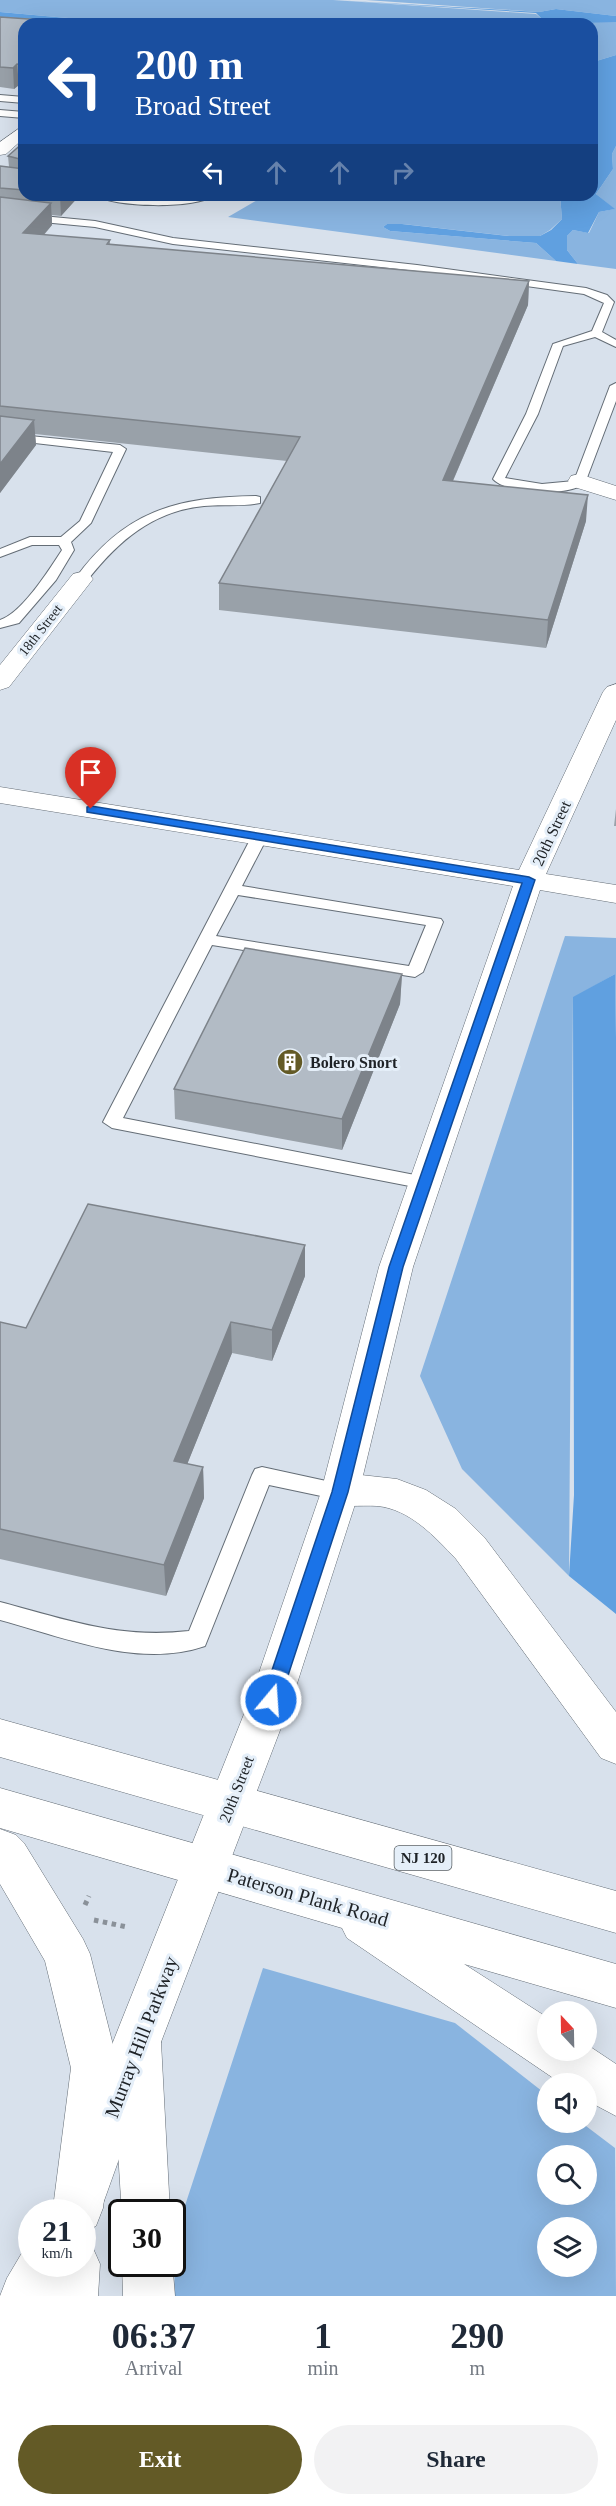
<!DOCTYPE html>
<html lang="en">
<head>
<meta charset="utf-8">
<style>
  body { margin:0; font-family:"Times New Roman",serif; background:#f2f2f3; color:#1f2937; height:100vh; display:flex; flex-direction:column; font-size:22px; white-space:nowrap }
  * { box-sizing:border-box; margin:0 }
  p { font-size:20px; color:#747a83 }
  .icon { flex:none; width:33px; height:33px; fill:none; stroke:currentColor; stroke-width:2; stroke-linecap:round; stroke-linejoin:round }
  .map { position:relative; height:2296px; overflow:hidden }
  .details { display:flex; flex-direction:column; background:#fff; flex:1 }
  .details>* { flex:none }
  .guide { position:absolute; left:18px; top:18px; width:580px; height:183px; border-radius:18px; box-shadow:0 6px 24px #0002; background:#1a4fa0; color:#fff; overflow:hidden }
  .needle { width:39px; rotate:338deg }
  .tools { position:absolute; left:537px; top:2001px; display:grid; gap:12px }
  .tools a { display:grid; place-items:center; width:60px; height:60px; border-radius:50%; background:#fff; box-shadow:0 6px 24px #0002; font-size:30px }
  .speed { position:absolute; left:18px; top:2199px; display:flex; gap:12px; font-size:30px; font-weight:700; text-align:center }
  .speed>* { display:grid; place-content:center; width:78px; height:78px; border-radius:50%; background:#fff; box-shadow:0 6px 24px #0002; line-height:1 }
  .speed small { font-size:15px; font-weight:400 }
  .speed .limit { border:3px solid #111; border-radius:9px; background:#fff; color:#111 }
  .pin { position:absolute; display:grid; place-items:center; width:51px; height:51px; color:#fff; margin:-62px -26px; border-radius:50% 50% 50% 0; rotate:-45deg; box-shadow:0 0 6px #0007 }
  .pin .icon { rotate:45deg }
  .me { position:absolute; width:66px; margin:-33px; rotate:18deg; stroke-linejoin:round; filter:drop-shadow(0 0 4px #0008) }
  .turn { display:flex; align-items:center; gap:21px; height:126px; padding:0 18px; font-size:27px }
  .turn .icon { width:78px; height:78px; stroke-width:2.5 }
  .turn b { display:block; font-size:42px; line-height:51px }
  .lanes { display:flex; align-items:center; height:57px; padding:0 18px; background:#0003; justify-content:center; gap:30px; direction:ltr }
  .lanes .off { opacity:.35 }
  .eta { display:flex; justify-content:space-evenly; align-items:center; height:102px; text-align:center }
  .eta b { font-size:36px; font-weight:600; line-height:42px }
  .button { display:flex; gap:12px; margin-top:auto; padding:12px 18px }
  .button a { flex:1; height:69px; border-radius:36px; background:#635a26; color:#fff; font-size:24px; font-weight:600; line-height:69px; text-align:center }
  .button a+a { background:#f2f2f3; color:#1f2937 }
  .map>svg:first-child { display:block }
</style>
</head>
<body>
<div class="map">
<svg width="616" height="2296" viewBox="0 0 616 2296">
  <rect width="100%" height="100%" fill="#d8e1ec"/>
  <path fill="#89b4e0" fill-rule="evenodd" d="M0,0H333L536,14L541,18L539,22L543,24H136L0,12Z
    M366,0H616V16L556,9L539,12Z
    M590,22H616V55L593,62L592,24H584Z
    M616,146V269L578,264L567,250V236L573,230L589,233L599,212L614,209L596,194L613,169L612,154Z
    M266,195H560L562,219L550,230L540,236H509L403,224H387L383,227L390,231L536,243L556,261L228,217Z
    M565,936L616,938V1038L615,974L573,998L569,1576L462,1469L420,1376Z
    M263,1968L455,2023L547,2095L548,2122L582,2123L615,2148L616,2296H174L176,2233ZM548,2156H586V2194H548ZM548,2228H586V2266H548Z"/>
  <path fill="#60a0e0" d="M334,0L539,12L556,9L616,16V22L543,24L539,22L541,18L536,13Z
    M0,12L135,24H82L0,17Z
    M616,55V146L612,154L613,169L596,194L615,209L599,212L588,233L573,230L567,236V250L578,264L556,261L536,243L390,231L383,227L387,224H402L508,236H540L551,230L562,219L560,195H592V75L596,74L593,73V62Z
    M615,974L616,1038V1614L569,1576L574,1495L573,997Z"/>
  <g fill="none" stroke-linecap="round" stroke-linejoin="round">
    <defs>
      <path id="lane" d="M0,95L24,97V103L0,101Z
        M0,110L24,112V118L0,116Z
        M94,195L172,200L214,195C196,210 112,207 94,195Z
        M0,212L95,221L173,238L417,265L586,288L607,295L614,302L602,332L616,340V347L595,337L563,346L538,414L505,478L542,484L574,481L610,386L616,383V401L585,483C570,497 506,494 493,479L526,414L553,344L592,331L604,303L584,294L417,271L173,244L95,227L0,218Z
        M0,433L120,445L126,449L91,523L71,542L74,550L56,580L19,623L0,628V620C22,613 49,570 62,550L59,545H32L0,557V549L30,537H61L80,521L113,452L0,439Z
        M256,496L260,497V503C243,507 222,504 204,506C152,511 117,542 86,582H76L75,579C124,511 176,497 256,496Z
        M260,831L268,836L242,886L441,919L443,922L423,972L415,977L212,945L123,1118L425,1177L431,1179L434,1183L431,1187L425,1189L112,1128L103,1122L252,836ZM238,895L426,925L409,966L216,936Z
        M262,1467L340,1484L347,1486L351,1492L347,1498L340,1500L269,1485L205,1646C138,1669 64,1637 0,1620V1602C68,1620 118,1639 189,1631L252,1475L255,1469Z"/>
      <path id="street" d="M24,125V138L6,154L0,155V142Z
        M579,474L616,486V500L571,486L568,481L571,476Z
        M81,572L89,574L93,579L9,687L0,690V665L73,574Z
        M616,684V720L546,874L616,885V903L540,890L413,1267L359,1492L292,1699L161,2042L100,2212L93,2230L82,2234V2212H50L113,2042L250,1699L321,1492L379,1267L513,886L0,803V787L519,870L603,692L607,687Z
        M82,2242L92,2246L100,2264L98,2296H0L7,2278L26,2246L32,2243V2264H82Z"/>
      <path id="primary" d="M361,1475L397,1479L426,1490L456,1509L484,1537L616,1712V1764L601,1758L456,1559C435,1537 410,1509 377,1506C359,1505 343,1508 326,1503L321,1492L326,1481Z
        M0,1719L616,1891V1933L0,1757Z
        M0,1788L616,1964V2008L464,1964L548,2018V2050H586V2044L616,2064V2116L586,2100V2084H562L347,1938L342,1928L0,1828Z
        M0,1829L16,1835L24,1843L83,1939L90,1954L113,2045L120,2026L137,2019L154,2026L161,2042L170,2212H122V2216L115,2101L103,2208L96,2226L82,2231V2212H55L53,2208L71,2068L45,1961L0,1884Z
        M172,2261L175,2296H123L122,2264H172Z"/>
    </defs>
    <use href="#lane" stroke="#646d76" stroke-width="2"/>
    <use href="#street" stroke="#646d76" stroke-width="1"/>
    <use href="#primary" stroke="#646d76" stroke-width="1"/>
    <path stroke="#8a9199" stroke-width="5" stroke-dasharray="4.5 4.5" stroke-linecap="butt" d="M85,1905L89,1896
      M94,1920L127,1927"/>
    <use href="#lane" fill="#fff" fill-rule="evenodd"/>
    <use href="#street" fill="#fff" fill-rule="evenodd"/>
    <use href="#primary" fill="#fff" fill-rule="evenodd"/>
  </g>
  <path fill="#99a1a9" d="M0,17L72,22V24H24V85H19L14,89L0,87Z
    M24,142V195H80L61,216L52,215V225L44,235L110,240V245L529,281L528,305L453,481L586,521L546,648L219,610V583L287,461L35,434L36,445L0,493V166L9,167L8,156Z
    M616,809V826H614Z
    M402,974L400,1004L342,1150L175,1119L174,1089Z
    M305,1245V1276L272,1361L232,1353L187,1464L203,1467L204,1498L166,1596L0,1559V1322L26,1328Z"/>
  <path fill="#7d838a" d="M17,64L19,85L14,89L13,68Z
    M60,195H80L61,216Z
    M51,203L52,225L25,256L23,233Z
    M529,281L528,305L442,506L443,480Z
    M34,420L36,445L0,493V464Z
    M588,495L586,521L546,648L548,620Z
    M402,974L400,1004L342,1150V1119Z
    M305,1245V1276L272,1361V1330Z
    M231,1322L232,1353L176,1492L174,1461Z
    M203,1467L204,1498L166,1596L164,1565Z"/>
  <path fill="#b2bbc5" stroke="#7d838a" stroke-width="1.5" d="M0,17L72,22L69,24H24V65L17,64L13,68L0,67Z
    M24,142V190L0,188V166L24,169V160L8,156Z
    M0,197L51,203L23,233L110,240L107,244L529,281L443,480L588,495L548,620L219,583L300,437L0,406Z
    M0,416L34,420L0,464Z
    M245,948L402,974L342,1119L174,1089Z
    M88,1204L305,1245L272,1330L231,1322L174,1461L203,1467L164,1565L0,1529V1322L26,1328Z"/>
  <path fill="#1a73e8" stroke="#114b97" stroke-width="1.5" d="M91,806L529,877L535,880L403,1267L348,1492L280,1700L277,1705L271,1707L265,1705L262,1700L332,1492L389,1267L522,883L87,812V807Z"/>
  <defs>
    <symbol id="building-disc" viewBox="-11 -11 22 22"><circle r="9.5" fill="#635a26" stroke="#e5eff9"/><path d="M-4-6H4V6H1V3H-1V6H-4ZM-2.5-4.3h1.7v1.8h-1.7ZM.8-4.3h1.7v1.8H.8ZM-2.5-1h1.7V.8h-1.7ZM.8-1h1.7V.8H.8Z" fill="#fff"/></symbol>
  </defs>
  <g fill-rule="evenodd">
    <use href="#building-disc" x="275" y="1047" width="30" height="30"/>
  </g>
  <g text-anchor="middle" stroke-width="6" stroke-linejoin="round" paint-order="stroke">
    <g font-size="14" fill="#1e2226" stroke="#e5eff9">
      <text transform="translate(40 630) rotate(-52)" y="5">18th Street</text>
    </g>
    <rect fill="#e5eff9" stroke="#5a6065" stroke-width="1.5" x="394.5" y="1846" width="57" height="24" rx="4.5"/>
    <g font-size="15" font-weight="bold" fill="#1e2226">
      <text x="423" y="1863">NJ 120</text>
    </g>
    <g font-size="16" fill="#1e2226" stroke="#e5eff9">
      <text transform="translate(551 833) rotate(-65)" y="6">20th Street</text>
      <text transform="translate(236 1789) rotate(-69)" y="6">20th Street</text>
    </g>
    <g font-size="16" font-weight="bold" fill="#1e2226" stroke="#e5eff9" text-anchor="start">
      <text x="310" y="1068">Bolero Snort</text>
    </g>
    <g font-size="20" fill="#1e2226" stroke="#e5eff9">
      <text transform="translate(308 1897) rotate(16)" y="7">Paterson Plank Road</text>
      <text transform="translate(141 2037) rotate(-69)" y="7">Murray Hill Parkway</text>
    </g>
  </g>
</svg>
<div class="tools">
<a><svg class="needle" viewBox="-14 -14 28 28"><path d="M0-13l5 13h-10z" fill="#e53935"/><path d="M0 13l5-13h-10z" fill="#747a83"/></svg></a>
<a><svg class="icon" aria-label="sound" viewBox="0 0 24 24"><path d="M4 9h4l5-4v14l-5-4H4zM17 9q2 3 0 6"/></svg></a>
<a><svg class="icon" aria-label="search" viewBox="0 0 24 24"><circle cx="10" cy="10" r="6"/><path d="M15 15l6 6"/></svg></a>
<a><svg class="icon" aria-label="layers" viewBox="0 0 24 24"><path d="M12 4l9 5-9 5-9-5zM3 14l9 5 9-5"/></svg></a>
</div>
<div class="speed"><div>21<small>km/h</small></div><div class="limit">30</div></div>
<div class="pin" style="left:91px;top:809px;background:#d93025"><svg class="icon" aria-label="arrive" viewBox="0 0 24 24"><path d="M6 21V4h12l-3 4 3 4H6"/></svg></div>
<svg class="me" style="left:271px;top:1700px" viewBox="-20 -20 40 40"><circle r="17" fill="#1a73e8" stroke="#fff" stroke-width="3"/><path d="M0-11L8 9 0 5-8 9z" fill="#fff"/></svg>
<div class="guide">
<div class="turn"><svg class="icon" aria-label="left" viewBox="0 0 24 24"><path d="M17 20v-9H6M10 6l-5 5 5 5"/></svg><div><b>200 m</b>Broad Street</div></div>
<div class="lanes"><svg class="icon" aria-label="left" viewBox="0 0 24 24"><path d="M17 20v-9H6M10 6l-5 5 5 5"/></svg><svg class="icon off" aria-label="ahead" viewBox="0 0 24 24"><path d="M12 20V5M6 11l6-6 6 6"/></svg><svg class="icon off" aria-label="ahead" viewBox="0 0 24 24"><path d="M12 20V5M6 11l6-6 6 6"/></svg><svg class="icon off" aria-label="right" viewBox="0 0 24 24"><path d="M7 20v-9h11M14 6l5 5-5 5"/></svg></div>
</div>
</div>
<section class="details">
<div class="eta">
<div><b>06:37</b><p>Arrival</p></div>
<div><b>1</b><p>min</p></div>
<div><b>290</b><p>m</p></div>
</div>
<div class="button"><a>Exit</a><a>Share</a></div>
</section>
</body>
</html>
